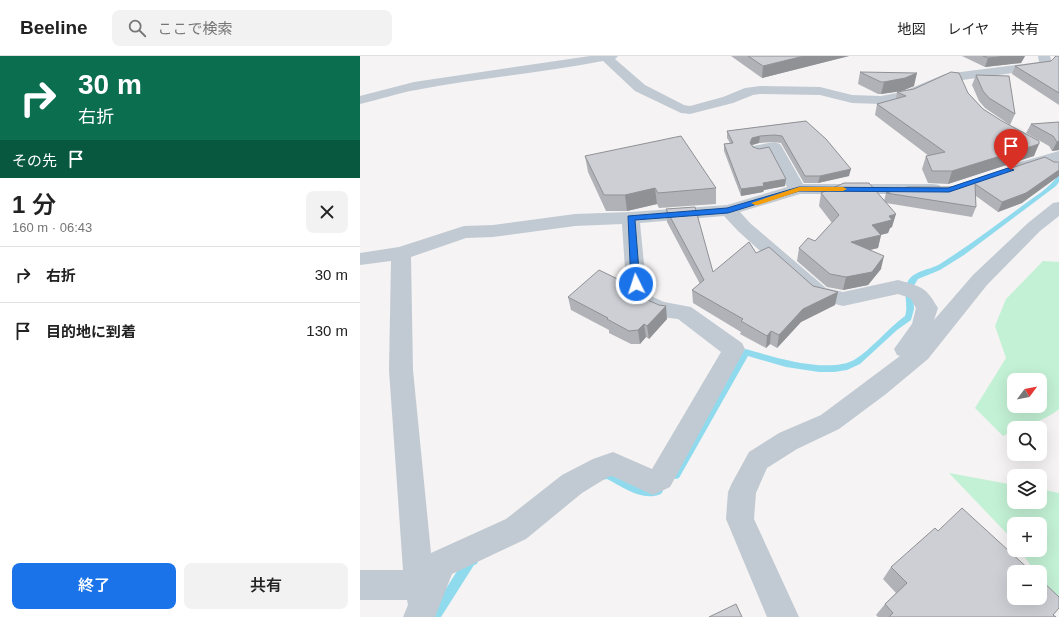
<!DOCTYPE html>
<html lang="ja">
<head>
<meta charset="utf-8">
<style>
  body { margin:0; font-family:Arial,"Noto Sans JP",sans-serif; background:#f2f2f2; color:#222; height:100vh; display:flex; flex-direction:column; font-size:15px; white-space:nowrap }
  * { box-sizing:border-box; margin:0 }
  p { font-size:13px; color:#767676 }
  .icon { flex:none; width:22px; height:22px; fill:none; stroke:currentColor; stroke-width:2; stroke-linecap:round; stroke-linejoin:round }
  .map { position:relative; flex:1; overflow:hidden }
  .details { display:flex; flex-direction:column; background:#fff; width:360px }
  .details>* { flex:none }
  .top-card { background:#0b6e4f; color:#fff; overflow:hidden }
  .needle { width:26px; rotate:58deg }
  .buttons { position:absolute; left:647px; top:317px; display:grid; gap:8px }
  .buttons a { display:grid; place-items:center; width:40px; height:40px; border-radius:8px; background:#fff; box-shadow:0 4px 16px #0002; font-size:20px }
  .pin { position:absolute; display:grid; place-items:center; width:34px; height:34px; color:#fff; margin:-41px -17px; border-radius:50% 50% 50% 0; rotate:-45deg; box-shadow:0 0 4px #0007 }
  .pin .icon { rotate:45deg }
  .me { position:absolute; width:44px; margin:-22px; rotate:356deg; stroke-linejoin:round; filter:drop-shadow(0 0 3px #0008) }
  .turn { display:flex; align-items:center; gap:14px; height:84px; padding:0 12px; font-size:18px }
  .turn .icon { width:52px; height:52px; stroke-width:2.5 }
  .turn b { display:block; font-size:28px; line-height:34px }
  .then { display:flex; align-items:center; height:38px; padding:0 12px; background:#0003; gap:8px; font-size:15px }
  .round { display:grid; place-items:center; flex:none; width:42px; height:42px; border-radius:8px; background:#f2f2f2 }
  .head { display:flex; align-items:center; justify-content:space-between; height:68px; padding:0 12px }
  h1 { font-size:24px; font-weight:600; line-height:30px }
  .action { display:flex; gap:8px; margin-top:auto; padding:8px 12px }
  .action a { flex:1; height:46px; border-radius:8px; background:#1a73e8; color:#fff; font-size:16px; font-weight:600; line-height:46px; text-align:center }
  .action a+a { background:#f2f2f2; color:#222 }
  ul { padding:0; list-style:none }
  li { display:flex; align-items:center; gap:12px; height:56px; padding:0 12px; border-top:1px solid #e0e0e0 }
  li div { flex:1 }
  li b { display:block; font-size:15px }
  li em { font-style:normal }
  header { display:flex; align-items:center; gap:24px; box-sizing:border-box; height:56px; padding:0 20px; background:#fff; border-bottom:1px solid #e0e0e0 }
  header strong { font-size:19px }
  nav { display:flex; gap:22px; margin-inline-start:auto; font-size:14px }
  .search { width:280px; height:36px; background:#f2f2f2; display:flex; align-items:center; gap:10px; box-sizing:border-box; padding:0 14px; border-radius:8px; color:#767676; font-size:15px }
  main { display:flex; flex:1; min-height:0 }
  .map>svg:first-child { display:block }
</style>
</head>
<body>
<header>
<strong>Beeline</strong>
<div class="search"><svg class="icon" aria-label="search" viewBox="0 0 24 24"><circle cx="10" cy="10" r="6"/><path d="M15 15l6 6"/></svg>ここで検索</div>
<nav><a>地図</a><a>レイヤ</a><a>共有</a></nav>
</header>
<main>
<section class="details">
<div class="top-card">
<div class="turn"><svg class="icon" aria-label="right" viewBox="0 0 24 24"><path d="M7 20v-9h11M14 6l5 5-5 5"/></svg><div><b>30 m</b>右折</div></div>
<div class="then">その先<svg class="icon" aria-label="arrive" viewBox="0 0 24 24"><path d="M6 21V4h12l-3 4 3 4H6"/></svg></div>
</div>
<div class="head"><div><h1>1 分</h1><p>160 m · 06:43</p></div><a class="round"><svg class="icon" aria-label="close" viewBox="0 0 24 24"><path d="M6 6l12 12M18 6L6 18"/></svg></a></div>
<ul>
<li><svg class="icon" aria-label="right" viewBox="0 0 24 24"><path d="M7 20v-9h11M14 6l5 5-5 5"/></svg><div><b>右折</b></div><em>30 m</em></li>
<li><svg class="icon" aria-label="arrive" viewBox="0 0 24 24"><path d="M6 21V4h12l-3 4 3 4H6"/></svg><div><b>目的地に到着</b></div><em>130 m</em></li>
</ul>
<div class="action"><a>終了</a><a>共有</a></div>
</section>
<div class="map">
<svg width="699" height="561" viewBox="0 0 699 561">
  <rect width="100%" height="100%" fill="#f5f3f3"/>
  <path fill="#c3f1d5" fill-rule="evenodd" d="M683,205L699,206V353C690,361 666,372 654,372V375L643,380L615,352L646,302L635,270L646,243ZM654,324H680V350H654Z
    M589,417L654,429V446H680V433L699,437V553L680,524V516H675L660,494H680V468H654V485Z"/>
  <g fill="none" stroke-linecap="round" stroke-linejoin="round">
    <path fill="#90daee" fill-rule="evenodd" d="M699,120V126L696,130L604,199L580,214L558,223L553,231L554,253L551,264L537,274L500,308L487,314L474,316H459L426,311L388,300L319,422L316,423L313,422L311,419L313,416L383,294L386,293C413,301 468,318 494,304C511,294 527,273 545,260C549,249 542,236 548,225C555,214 570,214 580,208C608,190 635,170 662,150C674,141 688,133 697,121Z
      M247,414C259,418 270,426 283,430C289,432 296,430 301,432L303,435L301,438C282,446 263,431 247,423L242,424L239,423L237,420L239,417Z
      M113,499L117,500L118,504L117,508L114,509L81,561H68L106,501Z"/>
    <path fill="#c1cad2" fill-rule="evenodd" d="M230,0H258L255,3L285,29L324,49L330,50L363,41L385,32L400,30L460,31L492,39L521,40L542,36L585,18L679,6L678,0H690L692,7L691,10L682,13L588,26L550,43L521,48L492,47L460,39L400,38L393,39L373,47L330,58L321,57L275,35L243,5C181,17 118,22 56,34C37,37 19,44 0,48V40L54,26Z
      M414,86L420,88L422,91L443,128H573L579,129L582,133L579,137L573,138H440L380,156L390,167L466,232L483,236L538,224C562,231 565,230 578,252L574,264L613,219L668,167L693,147L699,146V160L680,175L627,229L568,303L526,338L479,373L437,393L407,412L396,437L394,463L439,561H407L366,463L368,436L372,427L389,396L419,377L461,359L540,300L537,299L534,293L552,268L556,252L550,242L538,238L483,250L452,242L378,175L364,160L280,167L286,228L293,241L304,246L331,251L382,287L385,293L310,431L293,439L252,420L248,421L222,437L166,483L92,518L75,561H43L48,549L47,544H0V514H43L29,314L31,205L0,209V197L39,191L104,170L133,169L215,158L271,156L367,149L427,131L409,96L399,98L393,96L391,93L393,90ZM262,168L266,228L278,251L301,261L318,263L361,296L292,413L253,396L233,403L202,419L146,463L71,497L53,314L51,201L106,182L133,181L215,170Z
      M699,95V105L659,116L653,114L651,111L653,108Z"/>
  </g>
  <path fill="#b0b2b7" d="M371,0H489L402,22Z
    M602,0H665L661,7L625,11Z
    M695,0H699V49L652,18L655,10L691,5L694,2Z
    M500,16L554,30L542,35L521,38H518L498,28Z
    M616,19L655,58L650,69L625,52L619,45L612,29Z
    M537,36L608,37L623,53L674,100L588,128L568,127L562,113L566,100H569L515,59L517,48L536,43Z
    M446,65L489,120L458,127H444L421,87L413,86L399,87L392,89L425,130L404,134L403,136L381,140L364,95V88L370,87L367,82V75Z
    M699,66V94L692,95L689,90L666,77L671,68Z
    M225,100L356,132V148L299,152L297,148L267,155H246L228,116Z
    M685,101L662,147L638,156L616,140V151L612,161L526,147L532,171L530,172L528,177L521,179L518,192L510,194L521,213L508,229L483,234L467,231L437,205L439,192L455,185L472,167L459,150L461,137L524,145L526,137L593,131Z
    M306,153L353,216L396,197L475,249L441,266L417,292L410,288L406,292L380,278L381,276L333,247L332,234L340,228L307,166Z
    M276,239L307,263L289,283L286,281L280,288H271L249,277V274L211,254L208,241Z
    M578,475L693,559L696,561H518L516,559L525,548L536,537L523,523L531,511Z"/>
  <path fill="#909195" d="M444,0H489L402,22L403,10Z
    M648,0H665L661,7L625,11L628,2Z
    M557,17L554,30L542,35L521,38L524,26Z
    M400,80L399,87L392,89L390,87L392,82Z
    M699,85V94L692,95L697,86Z
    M679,88L674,100L588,128L592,115Z
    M491,113L489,120L458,127L460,120Z
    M699,114V120L662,147L638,156L642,146Z
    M426,123L425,130L404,134L403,136L381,140V133L403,127Z
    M295,132L297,148L267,155L265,139Z
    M536,158L532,171L530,172L528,177L508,182L512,169L529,160Z
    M521,179L518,192L488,199L491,186Z
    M524,200L521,213L508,229L483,234L486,221Z
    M478,236L475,249L441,266L417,292L419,279L443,253Z
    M306,250L307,263L289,283L287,270Z
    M284,268L286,281L280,288L278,274Z
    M411,275L410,288L406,292L407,280Z"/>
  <path fill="#cdcfd5" stroke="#909195" d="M388,0H444L403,10Z
    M623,0H648L628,2Z
    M696,0H699V37L655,10L691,5Z
    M500,16L557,17L545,22L524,26H521Z
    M591,16L599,17L608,37L623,53L642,65L679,85V88L592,115H572L566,100L585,96L517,48L546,40L537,36L554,33Z
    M616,19L649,20L655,58L629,42L623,35Z
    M446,65L466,83L491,113L460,120H445L422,80L414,79L400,80L392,82L390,87L393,91L399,93L409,91L426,123L403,127L404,130L381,133L364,88L373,87L367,75Z
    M699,66V85L697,86L693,80L671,68Z
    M321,80L356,132L298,137L295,132L265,139H244L225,100Z
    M685,101L694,106H699V114L666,137L642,146L615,128L616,151L526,137L548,131H593Z
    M484,127H509L536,158L529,160L532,164L512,169L521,179L491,186L524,200L512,216L486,221L470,218L439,192L448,182L455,185L479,159L461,137Z
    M335,151L353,216L389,186L396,197L409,191L453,230L478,236L443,253L419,279L411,275L407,280L381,265L383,263L332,234L344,224L306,153Z
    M239,214L270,229L276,239L299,249L306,250L287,270L284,268L278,274L269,275L247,263L248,262L208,241Z
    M602,452L672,516H654V542H680V523L699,541V552L693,559L696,561H529L533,557L525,548L547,527L531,511L575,472L578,475Z
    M376,548L382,561H349Z"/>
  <path fill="#1a73e8" stroke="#114b97" d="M648,112L654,114L589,136L439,135L368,157L275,164L280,228L276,231L271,228L268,160L367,152L439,131L588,132Z"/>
  <path fill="#f59e0b" d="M439,131H483L487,133L483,135H440L398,149H395L391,147Z"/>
</svg>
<div class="buttons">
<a><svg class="needle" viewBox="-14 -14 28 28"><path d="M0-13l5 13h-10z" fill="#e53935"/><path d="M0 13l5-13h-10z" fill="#767676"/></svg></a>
<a><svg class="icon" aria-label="search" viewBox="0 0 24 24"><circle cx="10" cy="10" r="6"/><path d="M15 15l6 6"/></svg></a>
<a><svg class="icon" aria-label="layers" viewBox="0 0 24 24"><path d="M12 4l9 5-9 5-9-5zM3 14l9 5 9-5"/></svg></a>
<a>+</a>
<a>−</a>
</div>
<div class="pin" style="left:651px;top:114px;background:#d93025"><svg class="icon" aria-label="arrive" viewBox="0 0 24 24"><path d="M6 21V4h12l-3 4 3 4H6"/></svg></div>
<svg class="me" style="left:276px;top:228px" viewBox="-20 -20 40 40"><circle r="17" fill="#1a73e8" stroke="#fff" stroke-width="3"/><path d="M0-11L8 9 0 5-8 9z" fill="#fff"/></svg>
</div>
</main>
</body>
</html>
